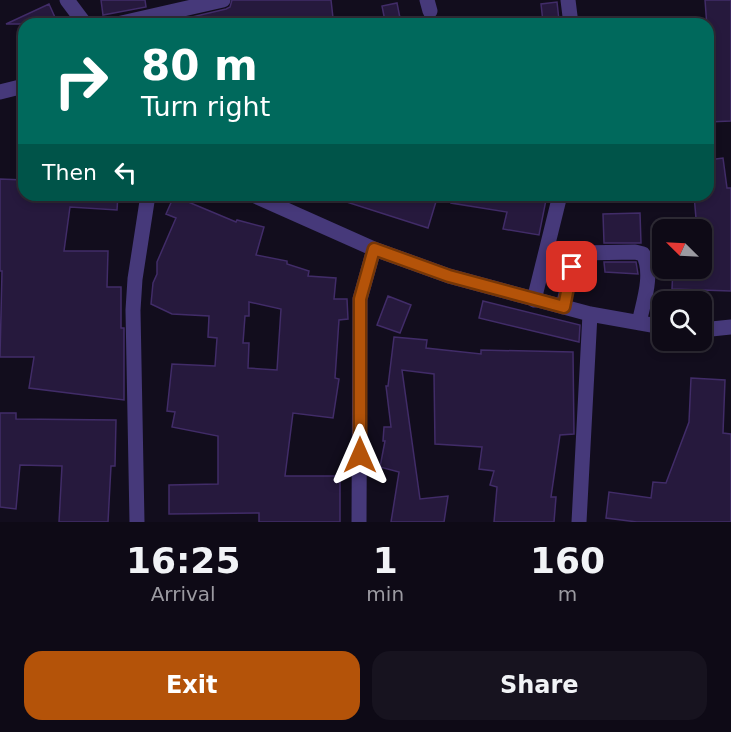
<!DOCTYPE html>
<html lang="en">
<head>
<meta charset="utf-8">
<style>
  body { margin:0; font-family:"DejaVu Sans",sans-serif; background:#17131f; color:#f1f3f6; height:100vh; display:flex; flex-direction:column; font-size:22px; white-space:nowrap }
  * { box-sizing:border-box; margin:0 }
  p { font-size:20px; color:#9b9aa1 }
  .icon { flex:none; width:33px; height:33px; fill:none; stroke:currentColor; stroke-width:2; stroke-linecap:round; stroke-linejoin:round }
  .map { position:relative; height:522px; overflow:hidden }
  .sheet { display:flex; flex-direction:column; background:#0e0a16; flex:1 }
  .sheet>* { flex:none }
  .top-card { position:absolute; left:18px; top:18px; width:696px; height:183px; border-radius:18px; box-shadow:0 3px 9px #0003,0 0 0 2px #2e2b35; background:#00695c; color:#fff; overflow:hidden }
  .needle { width:39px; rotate:294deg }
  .fabs { position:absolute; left:652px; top:219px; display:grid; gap:12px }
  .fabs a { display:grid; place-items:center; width:60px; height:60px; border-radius:12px; background:#0e0a16; box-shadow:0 3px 9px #0003,0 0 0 2px #2e2b35; font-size:30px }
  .pin { position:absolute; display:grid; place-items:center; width:51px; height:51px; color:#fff; margin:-26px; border-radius:12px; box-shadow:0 3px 9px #0006 }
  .me { position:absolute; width:66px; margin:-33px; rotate:0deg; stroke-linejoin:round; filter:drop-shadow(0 0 4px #0008) }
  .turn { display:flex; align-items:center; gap:21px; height:126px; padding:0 24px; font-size:27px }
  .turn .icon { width:78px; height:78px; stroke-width:2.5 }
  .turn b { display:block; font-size:42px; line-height:51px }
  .then { display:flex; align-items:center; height:57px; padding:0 24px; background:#0003; gap:12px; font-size:22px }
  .eta { display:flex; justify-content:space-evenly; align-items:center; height:102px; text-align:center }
  .eta b { font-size:36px; font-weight:800; line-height:42px }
  .action { display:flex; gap:12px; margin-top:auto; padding:12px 24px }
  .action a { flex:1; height:69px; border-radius:18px; background:#b45309; color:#fff; font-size:24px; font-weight:800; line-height:69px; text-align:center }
  .action a+a { background:#17131f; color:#f1f3f6 }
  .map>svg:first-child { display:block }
</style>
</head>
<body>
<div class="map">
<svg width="731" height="522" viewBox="0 0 731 522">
  <rect width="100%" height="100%" fill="#120d1d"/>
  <path fill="#26193d" stroke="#412c68" stroke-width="1.5" fill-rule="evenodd" d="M101,0H145L146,7L103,15Z
    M232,0H331L333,18L303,24H227L226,21L213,24H180L179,20L226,9L230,7Z
    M705,0H731V121L708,122V81H711Z
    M557,2L559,20L543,22L541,4Z
    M397,3L400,18L385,21L382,6Z
    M49,4L58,24H6Z
    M723,158L727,188H731V291L672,289L673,268H702V230H697L694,195H708V160Z
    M0,179L24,180V195H118L117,210L70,207L64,251H108L107,287H121V328H124V400L29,388L34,357H0L2,271H0Z
    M334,195H438L428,228L334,198Z
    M452,195H547L539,235L503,229L507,212L451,203Z
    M174,196L236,222L237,220L264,227L256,255L287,261V264L309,271L308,276L336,278L334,299H347L348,319L339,320L335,378L339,379L333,418L293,413L285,476H340V522H259V513L169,514V485L218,484V436L172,427L175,412L167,411L172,364L215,366L217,338L208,337L209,316L172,314L151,304L153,283L157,274V262L176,218L166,214ZM249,302L281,309L277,370L248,368L249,343H243L245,316H249Z
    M640,213L641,243H604L603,214Z
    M604,262H636L638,274L605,272Z
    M388,296L411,305L400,333L377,325Z
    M483,301L580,325L579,342L479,318Z
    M394,337L427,340L426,348L481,354V350L573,352L574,434L560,435L551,497H556L554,522H494L497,487L490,485L494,471L479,469L482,447L435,444L434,374L402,370L420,499L448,496L444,522H391L399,472L380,467L385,441H383L384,427H391L386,386H388Z
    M691,378L725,380L723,433L731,434V522H637L606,518L609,492L651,498L653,482L666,483L689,422Z
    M0,413H16V419L116,420L115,466H111L108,522H59L62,466L20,465L16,509L0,507Z"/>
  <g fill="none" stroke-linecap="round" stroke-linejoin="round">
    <path stroke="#46397a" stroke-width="15" d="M67,0L85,24
      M427,0L430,11
      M568,0L571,24
      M117,24L223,0
      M0,92L24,86
      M253,195L374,249L449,276L590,314L663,327
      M534,300L560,195
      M563,307L572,267L580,253L635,252L643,254C654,274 643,303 639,323
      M702,330L731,327
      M137,522L133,310L135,279L148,195
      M359,522L360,299L374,249
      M579,522L590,314"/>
  </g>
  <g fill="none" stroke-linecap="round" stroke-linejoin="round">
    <defs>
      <path id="route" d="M360,455V299L374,249L449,276L564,307L572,267"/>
    </defs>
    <use href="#route" stroke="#753606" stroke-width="15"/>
    <use href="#route" stroke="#b45309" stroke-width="10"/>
  </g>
</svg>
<div class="fabs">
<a><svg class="needle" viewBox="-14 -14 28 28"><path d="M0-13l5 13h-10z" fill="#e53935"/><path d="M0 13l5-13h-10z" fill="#9b9aa1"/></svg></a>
<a><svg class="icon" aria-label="search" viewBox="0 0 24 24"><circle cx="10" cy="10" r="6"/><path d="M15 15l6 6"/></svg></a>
</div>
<div class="pin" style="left:572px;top:267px;background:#d93025"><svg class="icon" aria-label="arrive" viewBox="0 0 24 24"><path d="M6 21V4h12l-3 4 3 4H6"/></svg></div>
<svg class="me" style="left:360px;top:455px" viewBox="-20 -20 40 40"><path d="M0-17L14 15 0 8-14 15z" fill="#b45309" stroke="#fff" stroke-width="4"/></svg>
<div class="top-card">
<div class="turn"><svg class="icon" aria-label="right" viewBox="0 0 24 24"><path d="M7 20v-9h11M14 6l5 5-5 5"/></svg><div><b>80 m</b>Turn right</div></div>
<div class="then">Then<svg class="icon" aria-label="left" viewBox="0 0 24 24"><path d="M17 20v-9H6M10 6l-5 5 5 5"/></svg></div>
</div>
</div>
<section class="sheet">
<div class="eta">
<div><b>16:25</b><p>Arrival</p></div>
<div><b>1</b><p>min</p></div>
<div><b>160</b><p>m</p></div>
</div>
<div class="action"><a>Exit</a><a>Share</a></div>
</section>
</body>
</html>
